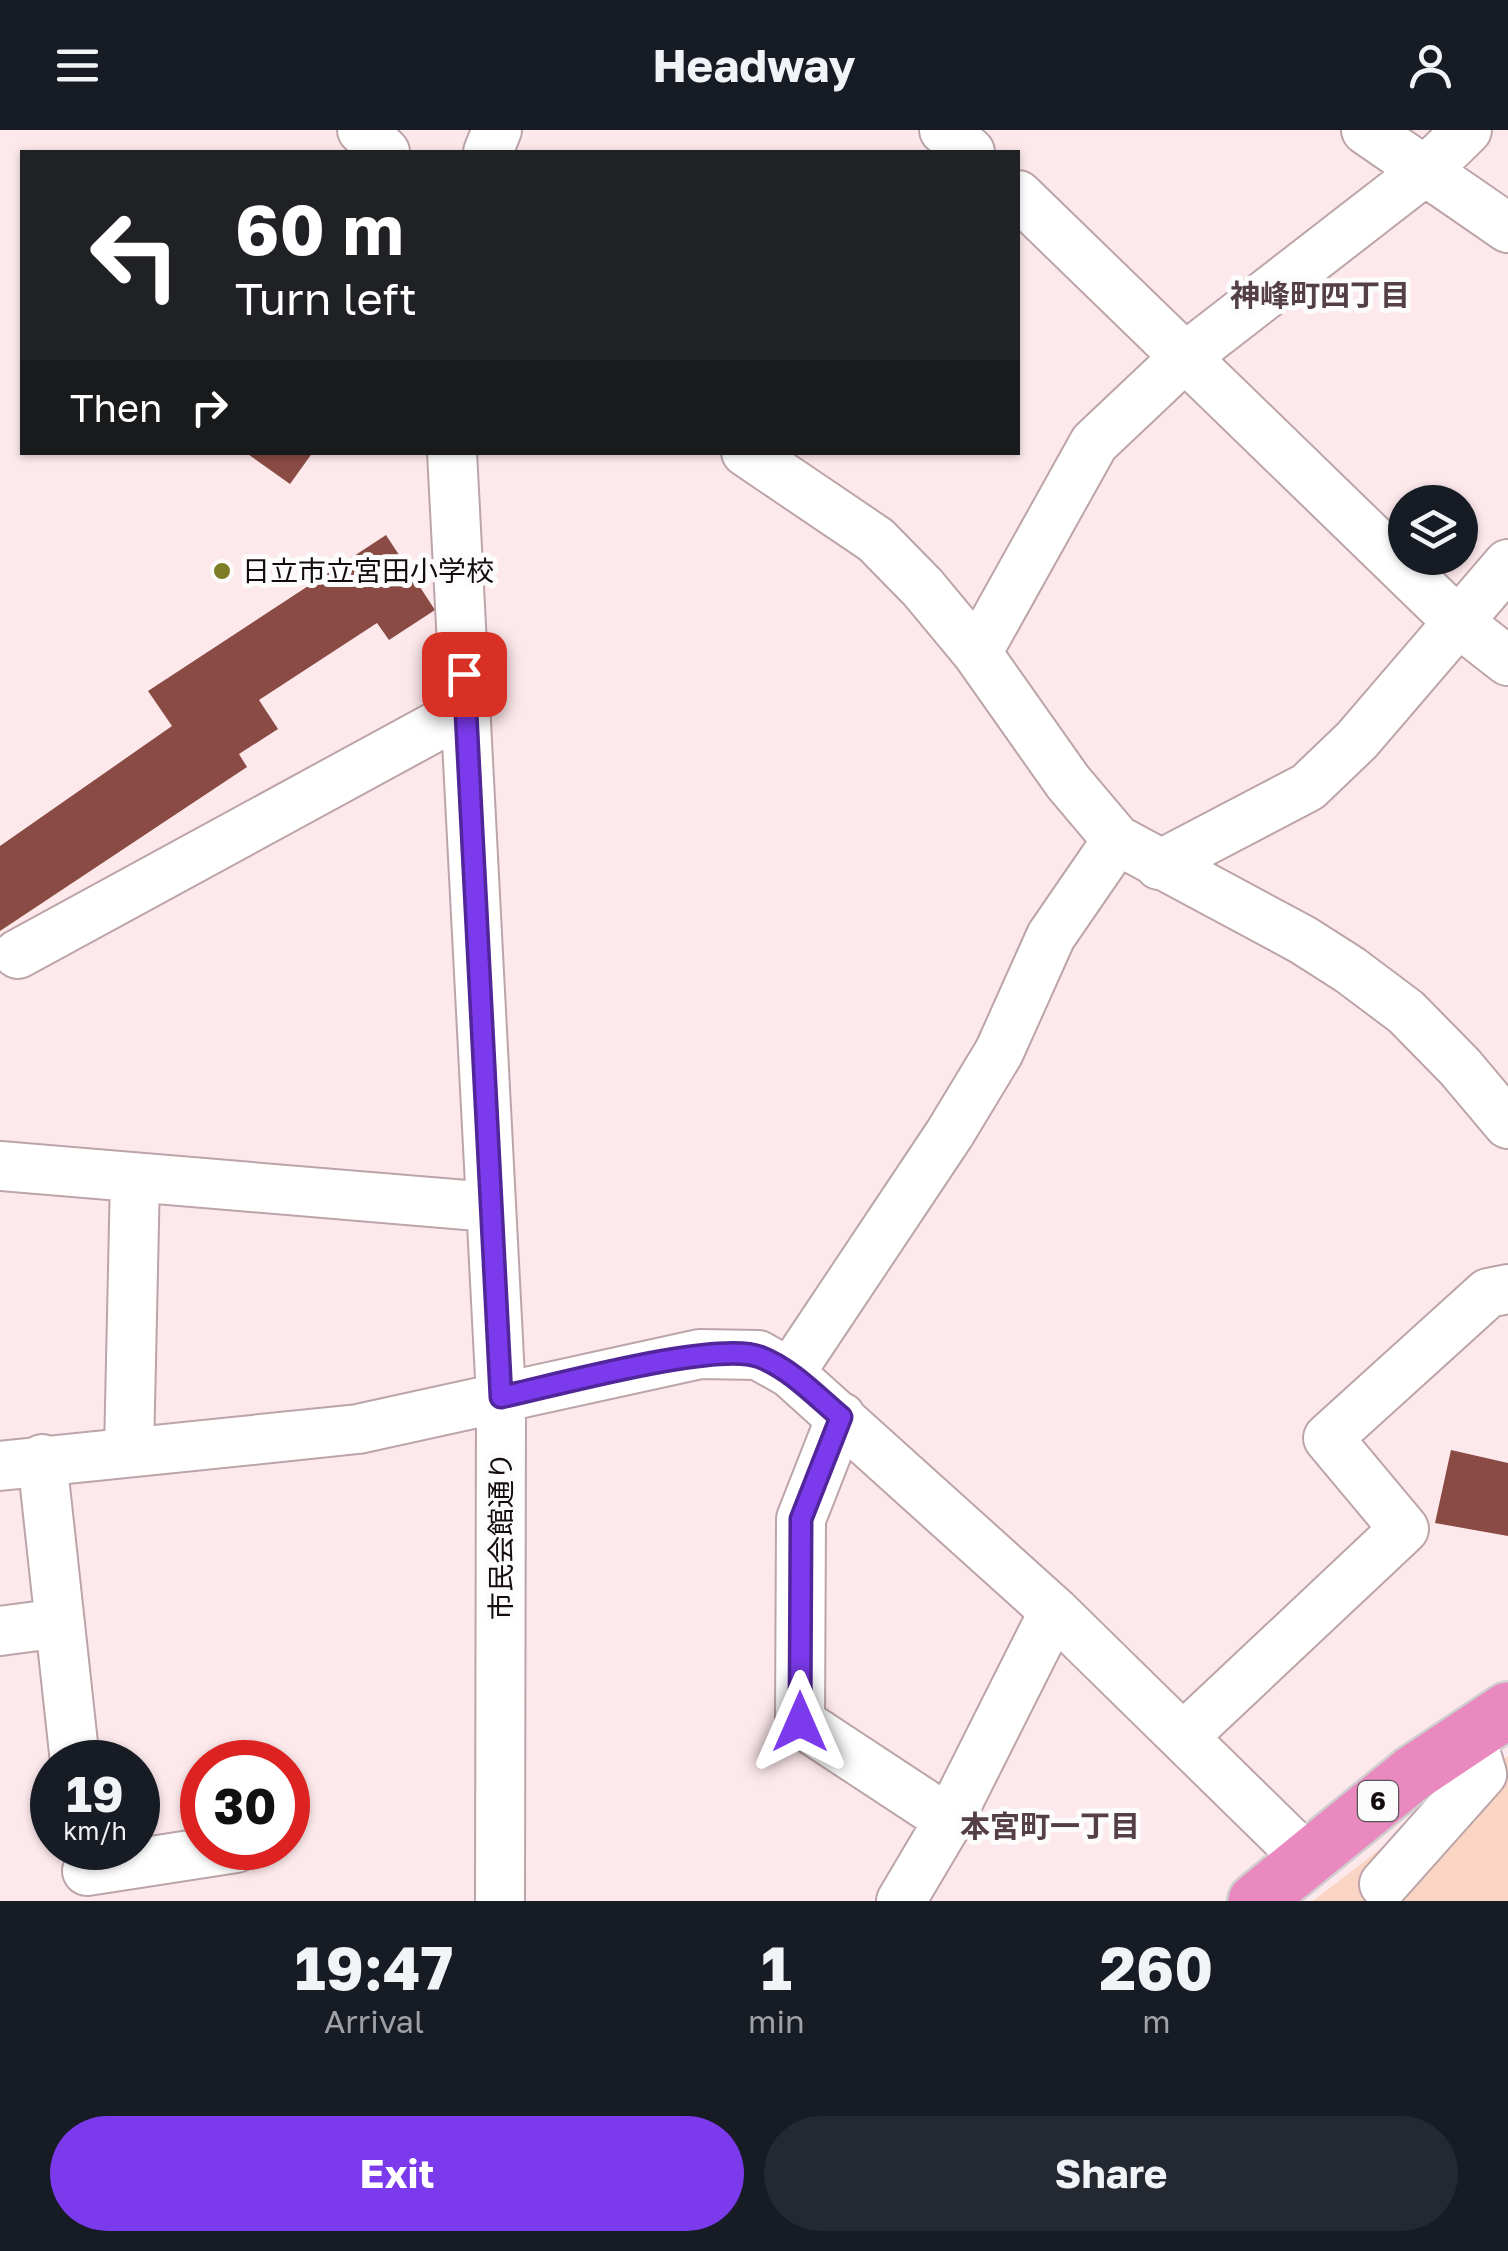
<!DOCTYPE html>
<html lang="en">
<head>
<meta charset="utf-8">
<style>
  body { margin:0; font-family:"Golos Text","Noto Sans JP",sans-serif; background:#242831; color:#f1f3f6; height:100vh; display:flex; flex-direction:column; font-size:38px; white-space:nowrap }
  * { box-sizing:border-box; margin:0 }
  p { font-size:32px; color:#9ea1a6 }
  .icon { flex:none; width:55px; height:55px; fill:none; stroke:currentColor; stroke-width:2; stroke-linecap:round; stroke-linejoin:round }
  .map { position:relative; height:1771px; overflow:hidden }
  .details { display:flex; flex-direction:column; background:#171b24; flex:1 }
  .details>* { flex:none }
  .banner { position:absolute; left:20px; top:20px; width:1000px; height:305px; border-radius:0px; box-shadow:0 2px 8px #0004; background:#202124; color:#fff; overflow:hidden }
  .tools { position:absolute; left:1388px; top:355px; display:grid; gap:20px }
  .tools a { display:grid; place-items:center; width:90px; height:90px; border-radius:50%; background:#171b24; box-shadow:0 2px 8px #0004; font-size:50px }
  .speed { position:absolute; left:30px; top:1610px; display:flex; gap:20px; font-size:50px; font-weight:700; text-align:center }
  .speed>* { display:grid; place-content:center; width:130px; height:130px; border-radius:50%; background:#171b24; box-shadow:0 2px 8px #0004; line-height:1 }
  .speed small { font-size:25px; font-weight:400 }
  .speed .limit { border:15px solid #d22; background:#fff; color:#111 }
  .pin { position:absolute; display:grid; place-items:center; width:85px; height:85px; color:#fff; margin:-42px; border-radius:20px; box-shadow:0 5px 15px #0006 }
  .me { position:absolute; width:110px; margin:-55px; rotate:0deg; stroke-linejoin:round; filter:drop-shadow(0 0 8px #0008) }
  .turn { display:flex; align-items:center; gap:35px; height:210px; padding:0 50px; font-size:45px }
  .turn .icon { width:130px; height:130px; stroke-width:2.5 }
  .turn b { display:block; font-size:70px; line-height:85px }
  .then { display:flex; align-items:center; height:95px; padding:0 50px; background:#0003; gap:20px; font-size:38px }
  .eta { display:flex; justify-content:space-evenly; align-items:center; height:170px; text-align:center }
  .eta b { font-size:60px; font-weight:700; line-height:70px }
  .button { display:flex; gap:20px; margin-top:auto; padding:20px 50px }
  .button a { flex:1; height:115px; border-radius:60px; background:#7c3aed; color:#fff; font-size:40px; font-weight:700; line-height:115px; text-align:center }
  .button a+a { background:#242831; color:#f1f3f6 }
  header { display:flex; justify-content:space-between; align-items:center; height:130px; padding:0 50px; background:#171b24; font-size:45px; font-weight:700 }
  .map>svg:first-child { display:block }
</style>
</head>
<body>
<header><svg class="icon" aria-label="menu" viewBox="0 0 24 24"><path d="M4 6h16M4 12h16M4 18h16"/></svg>Headway<svg class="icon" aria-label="person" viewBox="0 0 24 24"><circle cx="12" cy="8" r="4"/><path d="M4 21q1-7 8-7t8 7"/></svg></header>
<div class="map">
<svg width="1508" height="1771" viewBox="0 0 1508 1771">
  <rect width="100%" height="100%" fill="#fde9ec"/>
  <path fill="#fbd5c3" d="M1508,1626V1771H1313L1473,1647Z"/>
  <path fill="#8a4b44" d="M245,322H313L290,354Z
    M386,405L435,480L389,510L377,493L259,570L278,599L239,624L247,637L0,801V716L172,596L148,561Z
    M1451,1320L1508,1333V1406L1435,1393Z"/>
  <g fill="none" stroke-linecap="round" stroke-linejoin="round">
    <defs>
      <path id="minor" d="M362,0L385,22
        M944,0L970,22
        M1366,0L1508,98
        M488,22L497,0
        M1018,65L1458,492L1508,531
        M452,322L501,1267L500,1771
        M746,322L876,410L923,458L977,523L1068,652L1117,710L1303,810L1350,840L1406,882L1460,937L1508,994
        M977,523L1094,313L1185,227L1425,41L1467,0
        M1159,735L1308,657L1357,610L1508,434
        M18,824L466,580
        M0,1036L490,1077
        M790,1243L950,1003L999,922L1051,806L1117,710
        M841,1287L801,1389L800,1592L949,1690
        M129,1322L135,1048
        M42,1329L75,1632
        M0,1336L358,1299L700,1224L758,1225L790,1243L1054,1481L1306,1728
        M0,1501L60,1493
        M1183,1607L1404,1399L1328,1308L1488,1163L1508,1159
        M87,1741L236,1718
        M1384,1754L1482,1644L1470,1604
        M901,1771L949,1690L1054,1481"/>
      <path id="highway" d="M1256,1771L1412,1644L1508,1580"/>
    </defs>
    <use href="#minor" stroke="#bca4a8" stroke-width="52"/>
    <use href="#highway" stroke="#d0cecf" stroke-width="60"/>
    <use href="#minor" stroke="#fff" stroke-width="48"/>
    <use href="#highway" stroke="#e989bf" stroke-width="55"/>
  </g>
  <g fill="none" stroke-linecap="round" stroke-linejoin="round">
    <defs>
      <path id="route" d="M464,544L501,1267C553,1256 718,1210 760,1227C791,1239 816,1266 841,1287L801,1389L800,1592"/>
    </defs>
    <use href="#route" stroke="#51269a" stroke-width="25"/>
    <use href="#route" stroke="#7c3aed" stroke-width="18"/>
  </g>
  <circle fill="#7d7d25" stroke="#fcfcfc" stroke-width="4" cx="222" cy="441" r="10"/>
  <g text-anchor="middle" stroke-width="10" stroke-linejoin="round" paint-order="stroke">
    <rect fill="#fcfcfc" stroke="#5a5455" stroke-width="2.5" x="1358" y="1651" width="40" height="40" rx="8"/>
    <g font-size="25" font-weight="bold" fill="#140c0d">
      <text x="1378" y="1680">6</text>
    </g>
    <g font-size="28" fill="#140c0d" stroke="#fcfcfc" text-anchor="start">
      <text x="242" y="451">日立市立宮田小学校</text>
    </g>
    <g font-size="28" fill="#140c0d" stroke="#fcfcfc">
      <text transform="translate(501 1406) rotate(-90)" y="10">市民会館通り</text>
    </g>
    <g font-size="30" font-weight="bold" fill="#544044" stroke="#fcfcfc">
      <text x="1320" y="176">神峰町四丁目</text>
      <text x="1050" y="1707">本宮町一丁目</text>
    </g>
  </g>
</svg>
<div class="tools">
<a><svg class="icon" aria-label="layers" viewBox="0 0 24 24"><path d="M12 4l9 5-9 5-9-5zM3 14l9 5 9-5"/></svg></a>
</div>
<div class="speed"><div>19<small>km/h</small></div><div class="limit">30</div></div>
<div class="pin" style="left:464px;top:544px;background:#d93025"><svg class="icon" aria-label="arrive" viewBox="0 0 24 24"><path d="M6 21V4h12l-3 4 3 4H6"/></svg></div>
<svg class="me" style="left:800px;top:1592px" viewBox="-20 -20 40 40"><path d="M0-17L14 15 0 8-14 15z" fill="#7c3aed" stroke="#fff" stroke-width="4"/></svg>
<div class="banner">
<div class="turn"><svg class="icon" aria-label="left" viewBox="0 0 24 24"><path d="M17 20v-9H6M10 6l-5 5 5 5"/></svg><div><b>60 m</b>Turn left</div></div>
<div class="then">Then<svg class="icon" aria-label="right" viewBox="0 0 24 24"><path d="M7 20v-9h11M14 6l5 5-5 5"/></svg></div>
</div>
</div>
<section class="details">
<div class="eta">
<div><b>19:47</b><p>Arrival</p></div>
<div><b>1</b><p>min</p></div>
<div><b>260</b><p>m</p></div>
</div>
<div class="button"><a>Exit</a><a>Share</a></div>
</section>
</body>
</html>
